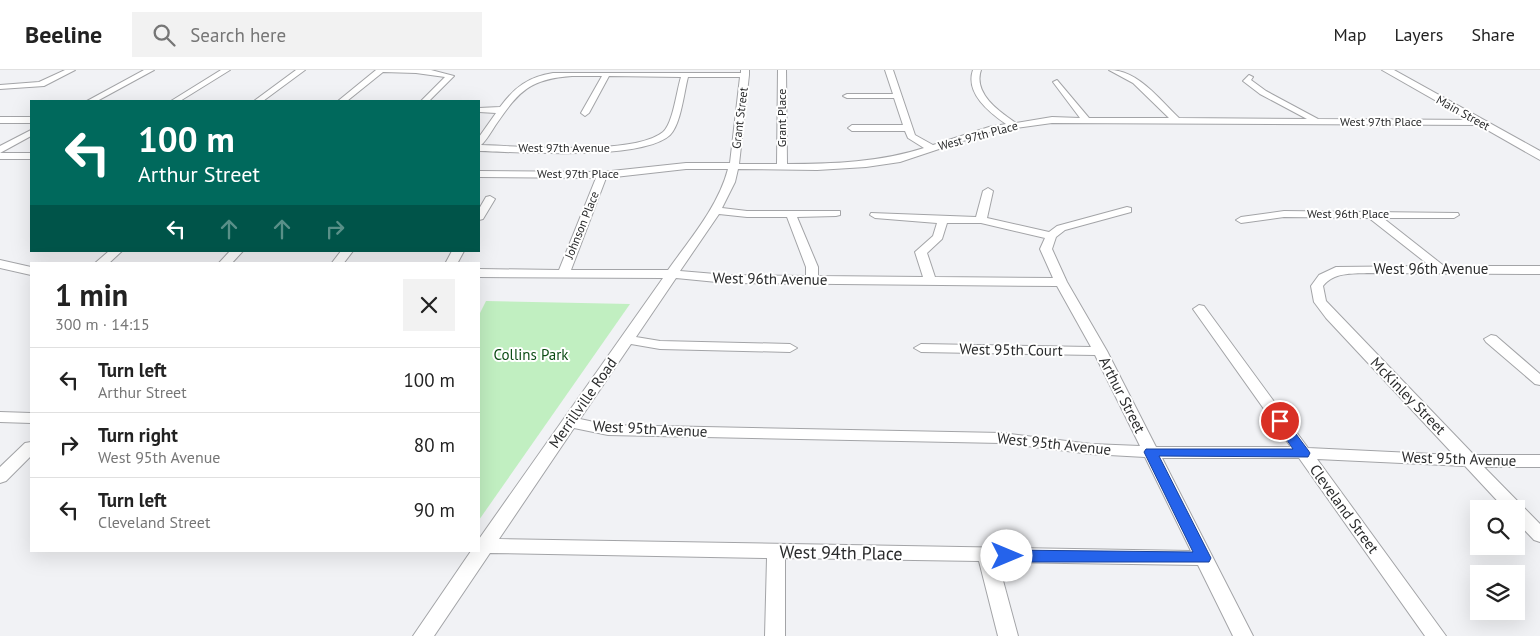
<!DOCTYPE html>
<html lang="en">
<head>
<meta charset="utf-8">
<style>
  body { margin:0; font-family:"PT Sans",sans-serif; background:#f2f2f2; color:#222; height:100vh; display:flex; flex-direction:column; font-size:19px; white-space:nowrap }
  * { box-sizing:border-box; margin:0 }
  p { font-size:16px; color:#767676 }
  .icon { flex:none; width:28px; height:28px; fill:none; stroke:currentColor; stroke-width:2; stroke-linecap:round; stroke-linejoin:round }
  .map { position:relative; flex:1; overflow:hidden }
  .sheet { position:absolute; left:30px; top:192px; width:450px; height:290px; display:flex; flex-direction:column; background:#fff; border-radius:0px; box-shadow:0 5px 20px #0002 }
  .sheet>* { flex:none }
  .hud { position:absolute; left:30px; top:30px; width:450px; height:152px; border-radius:0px; box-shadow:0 5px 20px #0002; background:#00695c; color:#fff; overflow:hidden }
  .buttons { position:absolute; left:1470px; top:430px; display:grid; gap:10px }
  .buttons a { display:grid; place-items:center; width:55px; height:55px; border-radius:0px; background:#fff; box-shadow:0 5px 20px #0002; font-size:25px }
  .pin { position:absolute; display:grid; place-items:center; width:42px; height:42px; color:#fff; margin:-21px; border:2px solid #fff; border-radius:50%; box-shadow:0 1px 5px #0007 }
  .me { position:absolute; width:55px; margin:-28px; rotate:90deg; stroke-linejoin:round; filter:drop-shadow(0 0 4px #0008) }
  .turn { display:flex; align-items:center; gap:18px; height:105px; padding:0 25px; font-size:22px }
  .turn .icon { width:65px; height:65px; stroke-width:2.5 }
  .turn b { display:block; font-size:35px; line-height:42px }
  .lanes { display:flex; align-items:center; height:48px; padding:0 25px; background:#0003; justify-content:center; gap:25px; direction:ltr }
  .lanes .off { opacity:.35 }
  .round { display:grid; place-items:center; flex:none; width:52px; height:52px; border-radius:0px; background:#f2f2f2 }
  .headline { display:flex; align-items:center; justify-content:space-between; height:85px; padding:0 25px }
  h1 { font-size:30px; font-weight:600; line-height:38px }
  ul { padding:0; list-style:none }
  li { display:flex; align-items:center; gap:15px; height:65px; padding:0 25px; border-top:1px solid #e0e0e0 }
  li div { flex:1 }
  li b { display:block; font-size:19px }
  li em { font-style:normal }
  header { display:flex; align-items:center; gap:30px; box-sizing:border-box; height:70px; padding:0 25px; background:#fff; border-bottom:1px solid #e0e0e0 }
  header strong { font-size:24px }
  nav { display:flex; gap:28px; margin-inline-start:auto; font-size:18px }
  .search { width:350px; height:45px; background:#f2f2f2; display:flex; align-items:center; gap:12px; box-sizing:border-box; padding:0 18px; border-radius:0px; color:#767676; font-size:19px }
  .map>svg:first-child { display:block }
</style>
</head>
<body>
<header>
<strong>Beeline</strong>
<div class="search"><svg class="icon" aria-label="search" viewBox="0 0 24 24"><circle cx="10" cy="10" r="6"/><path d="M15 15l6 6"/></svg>Search here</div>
<nav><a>Map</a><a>Layers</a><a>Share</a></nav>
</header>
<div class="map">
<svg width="1540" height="566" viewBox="0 0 1540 566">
  <rect width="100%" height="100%" fill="#f1f2f5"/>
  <path fill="#c1efc1" d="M486,231L630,234L479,450V245Z"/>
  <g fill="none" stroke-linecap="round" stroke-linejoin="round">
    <defs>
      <path id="minor" d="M65,0H75L44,16L0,19V15L39,12Z
        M144,0H154L97,31H87Z
        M221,0H230L180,31H171Z
        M296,0H305L263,31H254Z
        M376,0H431L454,6L429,31H421L445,7L416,3L383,2L347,31H338Z
        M741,0H749V5L739,94H777L778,0H786L787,94C834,94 880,92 924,78L908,68L905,61H852L848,58L852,55H903L894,28H847L843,26L847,24H893L885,0H893L915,65L933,75L989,57L1006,54C989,42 965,23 973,0H981C973,23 998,41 1016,53L1052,47L1080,48L1053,12L1057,10L1089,48H1169L1133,13L1109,0C1138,0 1159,29 1179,48L1307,49L1260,24L1243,11L1249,5L1253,7L1251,10L1266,21L1318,49L1483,50L1484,52L1480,55L1052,53L993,61L900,92L866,97L817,100L738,99L735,112L722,138L747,141H840V145L836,146L797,147L818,197V206L923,207L915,182L933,166L937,153L875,148L870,145L871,143L976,147L983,121L988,118L993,121L987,148L1049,162L1057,156L1127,137L1131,138V142L1065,160L1056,167L1052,179L1067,212L1107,281L1156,377H1291L1193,239L1199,235L1204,236L1308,378L1454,385L1326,248L1314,232L1311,216L1319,205L1336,197L1430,196L1369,148L1284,147L1241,153L1236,150L1241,147L1284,141L1458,143L1459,145L1454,148H1383L1444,196H1540V204L1367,203C1351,204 1334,202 1323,216L1326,231L1474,385H1540V397H1484L1540,454V472L1534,470L1516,451V439H1505L1465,396L1317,389L1446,566H1425L1299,388H1162L1253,566H1233L1198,495L998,492L1018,566H998L979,491L785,488V566H765L767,488L490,483L434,566H413L471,481H479V469L663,208L479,207V199L559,200L596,108L479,107V101L602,102L686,93H730L740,7H688C684,22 681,54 670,65C642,91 518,82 479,81V67L496,43L479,42V38L500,37C515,17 528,7 553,3H741ZM572,6H602L581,43L585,46L589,43L609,6L681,7C677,19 673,54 663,62C634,86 520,76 481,75C487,70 492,60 497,53C519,21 530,9 572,6ZM686,99H728C718,137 690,169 668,200H571L606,108ZM719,144L747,147H787L806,197V206L727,205L680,201ZM947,153H981L1045,168L1040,179L1053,208L935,207L927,183L942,169ZM676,208L727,213L1057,216L1091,277L921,274L914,278L921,282L1095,285L1140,376L1091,374L1002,363L608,355L580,349L631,274L660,279L790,282L797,278L790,274L660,271L636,267ZM574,358L608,365L1002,373L1091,384L1145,387L1191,481L499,469Z
        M0,47H31V53H0Z
        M31,60V66L0,83V76Z
        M0,83H31V89H0Z
        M490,126L495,129L483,149L479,150V139L486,127Z
        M109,181H122L108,194H94Z
        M230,181H243L231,194H218Z
        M341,181H353L343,194H331Z
        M452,181H464L457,194H445Z
        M0,190L31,197V205L0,198Z
        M1491,265L1496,266L1540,304V315L1535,314L1486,272L1484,269Z
        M0,342L31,343V353L0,352Z
        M31,372V386L6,411L0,413V397L25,373Z"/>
      <path id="major" d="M1382,0H1394L1540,81V90Z"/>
    </defs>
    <use href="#minor" stroke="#a3a4a7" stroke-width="2"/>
    <use href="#major" stroke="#a3a4a7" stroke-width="2"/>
    <use href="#minor" fill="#fff" fill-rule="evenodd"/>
    <use href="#major" fill="#fff" fill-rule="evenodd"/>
  </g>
  <path fill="#2563eb" stroke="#184099" d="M1280,347L1284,348L1308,380L1310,383L1308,387L1159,386L1211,488L1209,492H1007L1002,491L999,486L1002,482L1007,480L1193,482L1144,382L1146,379H1293L1274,351Z"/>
  <g text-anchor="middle" stroke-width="4" stroke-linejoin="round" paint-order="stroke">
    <g font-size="12" fill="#2a2b2c" stroke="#fff">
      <text transform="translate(1463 43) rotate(29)" y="4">Main Street</text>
      <text transform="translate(740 48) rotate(-83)" y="4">Grant Street</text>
      <text transform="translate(782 48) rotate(-90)" y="4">Grant Place</text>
      <text x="1381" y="56">West 97th Place</text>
      <text transform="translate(978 66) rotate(-15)" y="4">West 97th Place</text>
      <text x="564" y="82">West 97th Avenue</text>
      <text x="578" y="108">West 97th Place</text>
      <text x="1348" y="148">West 96th Place</text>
      <text transform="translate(582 155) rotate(-68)" y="4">Johnson Place</text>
    </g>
    <g font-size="15" fill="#2a2b2c" stroke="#fff">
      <text x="1431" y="204">West 96th Avenue</text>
      <text transform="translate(770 209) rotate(1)" y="5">West 96th Avenue</text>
      <text transform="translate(1011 280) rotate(1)" y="5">West 95th Court</text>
      <text transform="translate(1122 325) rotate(63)" y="5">Arthur Street</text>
      <text transform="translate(1408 326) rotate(46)" y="5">McKinley Street</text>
      <text transform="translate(583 333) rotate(-55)" y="5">Merrillville Road</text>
      <text transform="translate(650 359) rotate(3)" y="5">West 95th Avenue</text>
      <text transform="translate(1054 374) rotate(6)" y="5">West 95th Avenue</text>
      <text transform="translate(1459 389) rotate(2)" y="5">West 95th Avenue</text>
      <text transform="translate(1344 439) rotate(54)" y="5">Cleveland Street</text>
    </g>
    <g font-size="15" fill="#0c4c14" stroke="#fff">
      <text x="531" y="290">Collins Park</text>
    </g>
    <g font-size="18" fill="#2a2b2c" stroke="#fff">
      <text transform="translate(841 483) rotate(1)" y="6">West 94th Place</text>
    </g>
  </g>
</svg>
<div class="buttons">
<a><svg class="icon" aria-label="search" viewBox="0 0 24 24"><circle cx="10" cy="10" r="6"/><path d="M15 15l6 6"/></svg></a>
<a><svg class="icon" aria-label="layers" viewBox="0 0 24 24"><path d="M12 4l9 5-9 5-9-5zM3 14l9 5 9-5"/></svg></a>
</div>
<div class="pin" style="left:1280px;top:351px;background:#d93025"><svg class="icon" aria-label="arrive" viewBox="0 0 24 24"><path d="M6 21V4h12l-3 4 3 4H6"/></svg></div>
<svg class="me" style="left:1007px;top:486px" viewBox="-20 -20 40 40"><circle r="19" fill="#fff"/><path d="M0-13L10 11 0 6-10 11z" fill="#2563eb"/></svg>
<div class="hud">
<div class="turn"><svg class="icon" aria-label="left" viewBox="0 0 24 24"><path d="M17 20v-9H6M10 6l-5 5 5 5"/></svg><div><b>100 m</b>Arthur Street</div></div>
<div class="lanes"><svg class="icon" aria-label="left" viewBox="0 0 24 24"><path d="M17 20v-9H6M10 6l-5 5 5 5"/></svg><svg class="icon off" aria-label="ahead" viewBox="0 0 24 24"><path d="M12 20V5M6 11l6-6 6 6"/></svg><svg class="icon off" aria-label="ahead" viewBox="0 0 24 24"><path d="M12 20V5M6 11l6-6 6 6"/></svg><svg class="icon off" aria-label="right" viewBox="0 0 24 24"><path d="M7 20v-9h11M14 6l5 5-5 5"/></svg></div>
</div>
<section class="sheet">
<div class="headline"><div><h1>1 min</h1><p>300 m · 14:15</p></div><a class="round"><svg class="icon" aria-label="close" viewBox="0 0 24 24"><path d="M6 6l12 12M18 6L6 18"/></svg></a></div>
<ul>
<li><svg class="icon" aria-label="left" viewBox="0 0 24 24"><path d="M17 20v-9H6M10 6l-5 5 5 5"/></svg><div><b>Turn left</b><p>Arthur Street</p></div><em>100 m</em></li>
<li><svg class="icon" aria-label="right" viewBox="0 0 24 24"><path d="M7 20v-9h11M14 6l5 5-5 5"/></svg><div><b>Turn right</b><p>West 95th Avenue</p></div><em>80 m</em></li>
<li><svg class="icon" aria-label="left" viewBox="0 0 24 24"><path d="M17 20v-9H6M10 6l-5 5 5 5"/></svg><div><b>Turn left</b><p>Cleveland Street</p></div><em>90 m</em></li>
</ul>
</section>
</div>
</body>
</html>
